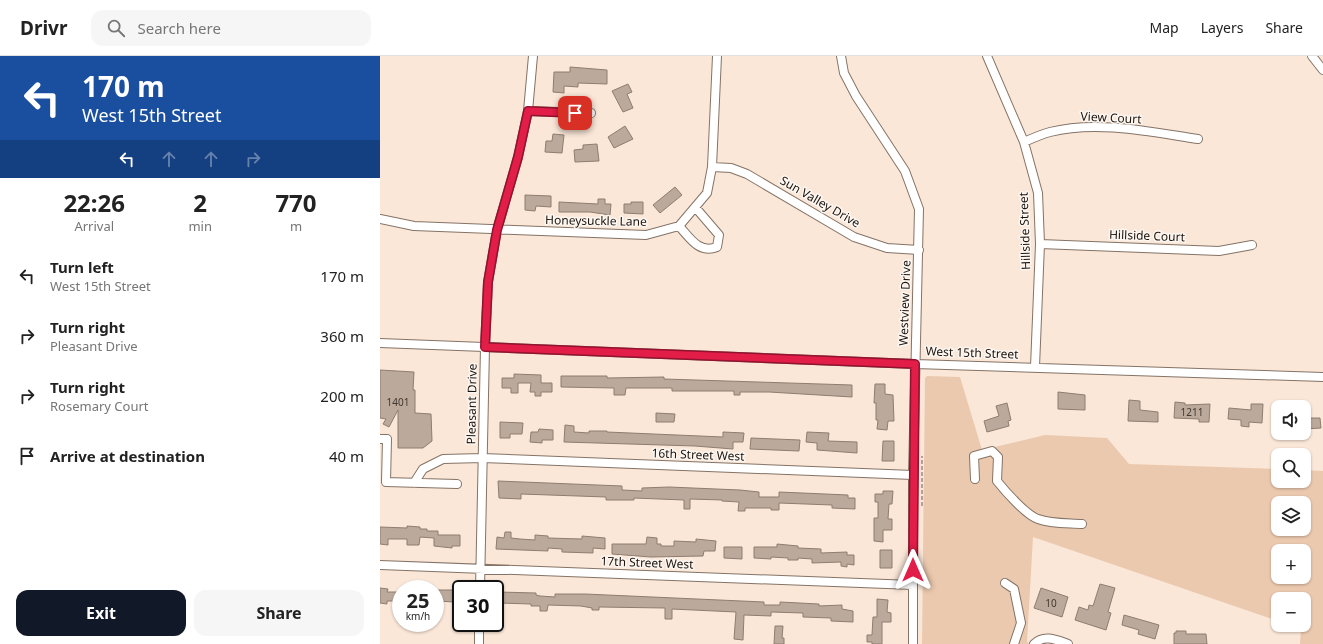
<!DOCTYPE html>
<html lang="en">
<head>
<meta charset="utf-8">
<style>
  body { margin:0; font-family:"Noto Sans",sans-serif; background:#f6f6f6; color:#222; height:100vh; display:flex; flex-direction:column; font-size:15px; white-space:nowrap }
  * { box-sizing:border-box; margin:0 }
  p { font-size:13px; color:#767676 }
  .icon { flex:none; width:22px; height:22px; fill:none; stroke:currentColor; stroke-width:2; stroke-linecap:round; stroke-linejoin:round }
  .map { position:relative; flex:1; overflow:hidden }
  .sheet { display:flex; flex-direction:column; background:#fff; width:380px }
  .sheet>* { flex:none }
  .guide { background:#1a4fa0; color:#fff; overflow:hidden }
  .fabs { position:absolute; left:891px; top:344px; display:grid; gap:8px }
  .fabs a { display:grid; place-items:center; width:40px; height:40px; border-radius:8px; background:#fff; box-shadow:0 1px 3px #0004; font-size:20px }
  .speed { position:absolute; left:12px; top:524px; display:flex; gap:8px; font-size:20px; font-weight:700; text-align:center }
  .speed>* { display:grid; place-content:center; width:52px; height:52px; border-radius:50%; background:#fff; box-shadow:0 1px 3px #0004; line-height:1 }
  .speed small { font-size:10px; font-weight:400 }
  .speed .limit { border:2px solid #111; border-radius:6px; background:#fff; color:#111 }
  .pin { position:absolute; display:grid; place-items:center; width:34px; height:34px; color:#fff; margin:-17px; border-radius:8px; box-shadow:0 2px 6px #0006 }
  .me { position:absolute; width:44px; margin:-22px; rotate:0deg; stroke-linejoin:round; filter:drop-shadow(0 0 3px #0008) }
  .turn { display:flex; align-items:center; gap:14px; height:84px; padding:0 16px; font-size:18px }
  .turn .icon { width:52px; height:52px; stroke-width:2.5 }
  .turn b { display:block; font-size:28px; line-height:34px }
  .lanes { display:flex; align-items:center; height:38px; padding:0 16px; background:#0003; justify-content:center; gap:20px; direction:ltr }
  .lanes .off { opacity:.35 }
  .eta { display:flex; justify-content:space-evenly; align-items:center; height:68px; text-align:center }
  .eta b { font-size:24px; font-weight:700; line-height:28px }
  .button { display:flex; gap:8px; margin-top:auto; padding:8px 16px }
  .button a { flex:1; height:46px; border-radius:12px; background:#111827; color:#fff; font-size:16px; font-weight:700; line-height:46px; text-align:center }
  .button a+a { background:#f6f6f6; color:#222 }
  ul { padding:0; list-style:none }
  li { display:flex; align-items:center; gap:12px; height:60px; padding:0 16px }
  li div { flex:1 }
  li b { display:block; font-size:15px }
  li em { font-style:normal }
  header { display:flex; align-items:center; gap:24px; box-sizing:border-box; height:56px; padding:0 20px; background:#fff; border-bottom:1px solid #e0e0e0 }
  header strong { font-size:19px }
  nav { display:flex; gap:22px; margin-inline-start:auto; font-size:14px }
  .search { width:280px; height:36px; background:#f6f6f6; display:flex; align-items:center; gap:10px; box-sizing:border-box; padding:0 14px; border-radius:12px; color:#767676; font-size:15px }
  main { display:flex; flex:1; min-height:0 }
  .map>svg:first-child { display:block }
</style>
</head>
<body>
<header>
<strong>Drivr</strong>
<div class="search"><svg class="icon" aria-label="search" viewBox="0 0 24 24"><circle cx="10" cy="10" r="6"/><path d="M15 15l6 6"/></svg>Search here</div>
<nav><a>Map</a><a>Layers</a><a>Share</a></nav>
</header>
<main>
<section class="sheet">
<div class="guide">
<div class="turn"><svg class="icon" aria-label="left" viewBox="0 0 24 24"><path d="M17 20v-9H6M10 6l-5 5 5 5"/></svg><div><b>170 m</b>West 15th Street</div></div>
<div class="lanes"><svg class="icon" aria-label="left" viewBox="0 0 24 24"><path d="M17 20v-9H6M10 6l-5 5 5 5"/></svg><svg class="icon off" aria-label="ahead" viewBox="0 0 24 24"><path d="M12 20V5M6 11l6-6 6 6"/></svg><svg class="icon off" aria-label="ahead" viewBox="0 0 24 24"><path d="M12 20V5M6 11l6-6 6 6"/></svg><svg class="icon off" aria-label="right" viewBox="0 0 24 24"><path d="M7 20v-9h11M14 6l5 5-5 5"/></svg></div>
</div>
<div class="eta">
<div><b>22:26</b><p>Arrival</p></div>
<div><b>2</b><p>min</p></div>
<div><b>770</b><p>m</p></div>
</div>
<ul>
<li><svg class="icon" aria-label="left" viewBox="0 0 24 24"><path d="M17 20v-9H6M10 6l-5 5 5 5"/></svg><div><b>Turn left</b><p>West 15th Street</p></div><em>170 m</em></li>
<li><svg class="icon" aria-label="right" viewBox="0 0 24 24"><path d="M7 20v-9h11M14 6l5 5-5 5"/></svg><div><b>Turn right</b><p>Pleasant Drive</p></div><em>360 m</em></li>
<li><svg class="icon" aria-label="right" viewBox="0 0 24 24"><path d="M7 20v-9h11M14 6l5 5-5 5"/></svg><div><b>Turn right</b><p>Rosemary Court</p></div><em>200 m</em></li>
<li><svg class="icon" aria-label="arrive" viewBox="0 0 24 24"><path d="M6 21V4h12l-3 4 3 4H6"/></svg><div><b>Arrive at destination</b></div><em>40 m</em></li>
</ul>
<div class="button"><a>Exit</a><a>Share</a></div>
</section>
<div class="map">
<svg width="943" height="588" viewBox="0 0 943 588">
  <rect width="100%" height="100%" fill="#fae7d8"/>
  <path fill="#ebc9af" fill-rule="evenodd" d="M547,320L580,321L602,394L665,379L727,382L749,408L898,413V425H924V414L943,415V588H920L921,573L908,569H924V543H898V565L653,481L647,586L650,588H542L545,322ZM898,447H924V473H898ZM898,495H924V521H898Z"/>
  <path fill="#bba99b" stroke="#8e7d70" d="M190,11L227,14V28L198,27V31L184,30V37L173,36L174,16H190Z
    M248,28L252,36L247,38L253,52L243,56L232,35Z
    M245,70L253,83L234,92L228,81Z
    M173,78L184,79L182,97L165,96L166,85H172Z
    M217,88L219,105L195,106L194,94L203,93V89Z
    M295,131L302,139L280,157L273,149Z
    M145,139L171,140V151L156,150L155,155L145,154Z
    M218,143H225V148H231L230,159L210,156H179V146L218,148Z
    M251,146H263V158L244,157V148H251Z
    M0,314L34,316L33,334H35V357L51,358L52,385L43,392H18V354L9,371L3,368L6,363L0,362Z
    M134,318L161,319V327H172V336H161V340H155V336H150L151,327H138V337H131V332H122V322H134Z
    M181,320H227V322L284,321V323L472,329V341L389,336H360V339H354V335H292V332H246L245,339H234V332L181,331Z
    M495,328H505V338L513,339L514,365H508L507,374L497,373L498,364H496V347H494Z
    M678,336L705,339V354L678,353Z
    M749,344L760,345V354L778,356V366L748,365Z
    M795,346L805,347V349L830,348L829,366H819V363L794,362Z
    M627,347L631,364L628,365L629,370L607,376L604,365L619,360L616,350Z
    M871,348H883L882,367L869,366V371L861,370V364L848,363L849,352L871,354Z
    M276,357L295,358L294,366H276Z
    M924,362H940L941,372L924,373Z
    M120,366L143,367L142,378H130V382H120Z
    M185,369L194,370V376L209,377V375H227V376L343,381V376L364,377L363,386H353V393L315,390L184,386Z
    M159,373L173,374V384H162V387L150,386L151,376H158Z
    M427,376L449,377L448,385L477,386V397L437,394V387L426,386Z
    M371,382L420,384L419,395L370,393Z
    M503,385H514V405H502Z
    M118,425L242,430V434L262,435V432L289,431L360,434L379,436V441H399V436L468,439V442H475V453L452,452V449L399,447V454H391V452H365V455H358L359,446L342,445V444L310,443V453H304V444L254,442V444H226V441L141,438V443L119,442Z
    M503,435H513L512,448H509L508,463H512V474H503V486L494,485V462H498V446H495V438H503Z
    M27,470L40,471V473H47V475H58V479H80V490H72V492L54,490V482L40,481L39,489H27V483H8V489L0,488V471L27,472Z
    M125,476H131V482L140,483L155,484V479L168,480V482L202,483V480L225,482V493L213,492V497L182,496V493L168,492V495L116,493L117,481L124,482Z
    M267,481L277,482V488H281V490H294V485L316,486V483L336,485L335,495H324L323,500L271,501L232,498V488H266Z
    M397,488L418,490V492L441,493V497L467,496V499H474V509L467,508V511L461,510V506L432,507V503L418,502V504H408V502L391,501V503L374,502V491H397Z
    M344,491H362V503L344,502Z
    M500,494H512V512H500Z
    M720,528L735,532L728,556L731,557L726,574L695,564L699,551L708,554L709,549L713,550Z
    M0,532L8,533L7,536H17L16,545H7V548L0,547Z
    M661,532L688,541L682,561L654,552Z
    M57,534H75L74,546L57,545Z
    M118,536L156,537V539L160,540L175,541V538H205L384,546V549H400V546L439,548V550L462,549V553L473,555V566L451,565V562L423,561V557L391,556V560L364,559L363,584L354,583L356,556L292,553V563H285V552L219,551V554H212V552L201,550L168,549L167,555H160V550H151V548L118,547Z
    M497,543L508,544L507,556L511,557V566H502V588H492V586H487V579H492L493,561H497Z
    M744,559L779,569L775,583L758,578L759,574L742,569Z
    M395,570H403L402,582H404V588H394Z
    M796,575H806V578H826L827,588H794V577H796Z"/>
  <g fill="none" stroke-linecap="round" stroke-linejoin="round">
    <defs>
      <path id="minor" d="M461,0L464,17L476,40L525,115L539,153L533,419V588
        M607,0L644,86L658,137L660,188L655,311
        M932,0L943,14
        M148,55L211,57
        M644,86C653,82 662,78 670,76C717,64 771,76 818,83
        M332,111L351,112L367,118L474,181L507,192L539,194
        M0,163L34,170L266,179L299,170L327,137L332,111L337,0
        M299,170C310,182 319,198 337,191L339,179L315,151
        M660,188L839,195L872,189
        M0,287L535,308L943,321
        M0,383H7L6,426L77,428
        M595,423L594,400L612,395L618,401L617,425C625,435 646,459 658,463C671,468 688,467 702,468
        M34,427L43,413L63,403L102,402L533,419
        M0,509L533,529
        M625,527L634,533L641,567L634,588
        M100,533L105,291L108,226L117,174L138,101L148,55L153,0
        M99,588V567
        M654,588C664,578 677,584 688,588"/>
    </defs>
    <use href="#minor" stroke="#847366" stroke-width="10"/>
    <path stroke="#998c81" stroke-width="1.5" stroke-dasharray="4 2" stroke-linecap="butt" d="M542,450V400"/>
    <use href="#minor" stroke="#fff" stroke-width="8"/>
  </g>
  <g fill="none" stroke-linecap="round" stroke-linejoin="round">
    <defs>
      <path id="route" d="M195,57L148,55L138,101L117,174L108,226L105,291L535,308L533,514"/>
    </defs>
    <use href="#route" stroke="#92132f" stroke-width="10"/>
    <use href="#route" stroke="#e11d48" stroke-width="7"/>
  </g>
  <g text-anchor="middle" stroke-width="3" stroke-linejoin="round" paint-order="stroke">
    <g font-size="10" fill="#423831">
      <text x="18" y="350">1401</text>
      <text x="812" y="360">1211</text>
      <text x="671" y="551">10</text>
    </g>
    <g font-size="12" fill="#19130e" stroke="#fef7f1">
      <text transform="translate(731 62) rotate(3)" y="4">View Court</text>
      <text transform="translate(440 146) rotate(30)" y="4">Sun Valley Drive</text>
      <text transform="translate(216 165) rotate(1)" y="4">Honeysuckle Lane</text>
      <text transform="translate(645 175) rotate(-92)" y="4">Hillside Street</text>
      <text transform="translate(767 180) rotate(2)" y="4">Hillside Court</text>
      <text transform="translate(525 247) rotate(-88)" y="4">Westview Drive</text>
      <text transform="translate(592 297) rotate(2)" y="4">West 15th Street</text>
      <text transform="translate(92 348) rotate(-89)" y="4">Pleasant Drive</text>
      <text transform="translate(318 399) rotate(2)" y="4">16th Street West</text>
      <text transform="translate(267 507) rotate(2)" y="4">17th Street West</text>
    </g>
  </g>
</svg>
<div class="fabs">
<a><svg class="icon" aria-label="sound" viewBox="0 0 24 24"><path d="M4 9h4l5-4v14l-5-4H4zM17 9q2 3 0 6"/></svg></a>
<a><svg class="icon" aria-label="search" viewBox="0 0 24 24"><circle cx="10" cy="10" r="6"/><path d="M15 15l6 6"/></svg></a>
<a><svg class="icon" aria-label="layers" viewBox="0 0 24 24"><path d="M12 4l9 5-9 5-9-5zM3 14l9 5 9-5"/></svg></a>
<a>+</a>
<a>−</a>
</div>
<div class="speed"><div>25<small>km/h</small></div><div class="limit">30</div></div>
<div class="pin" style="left:195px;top:57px;background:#d93025"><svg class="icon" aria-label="arrive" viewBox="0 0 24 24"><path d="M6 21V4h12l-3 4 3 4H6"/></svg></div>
<svg class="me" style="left:533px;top:514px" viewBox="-20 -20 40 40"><path d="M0-17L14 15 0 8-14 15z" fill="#e11d48" stroke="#fff" stroke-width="4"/></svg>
</div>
</main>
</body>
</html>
